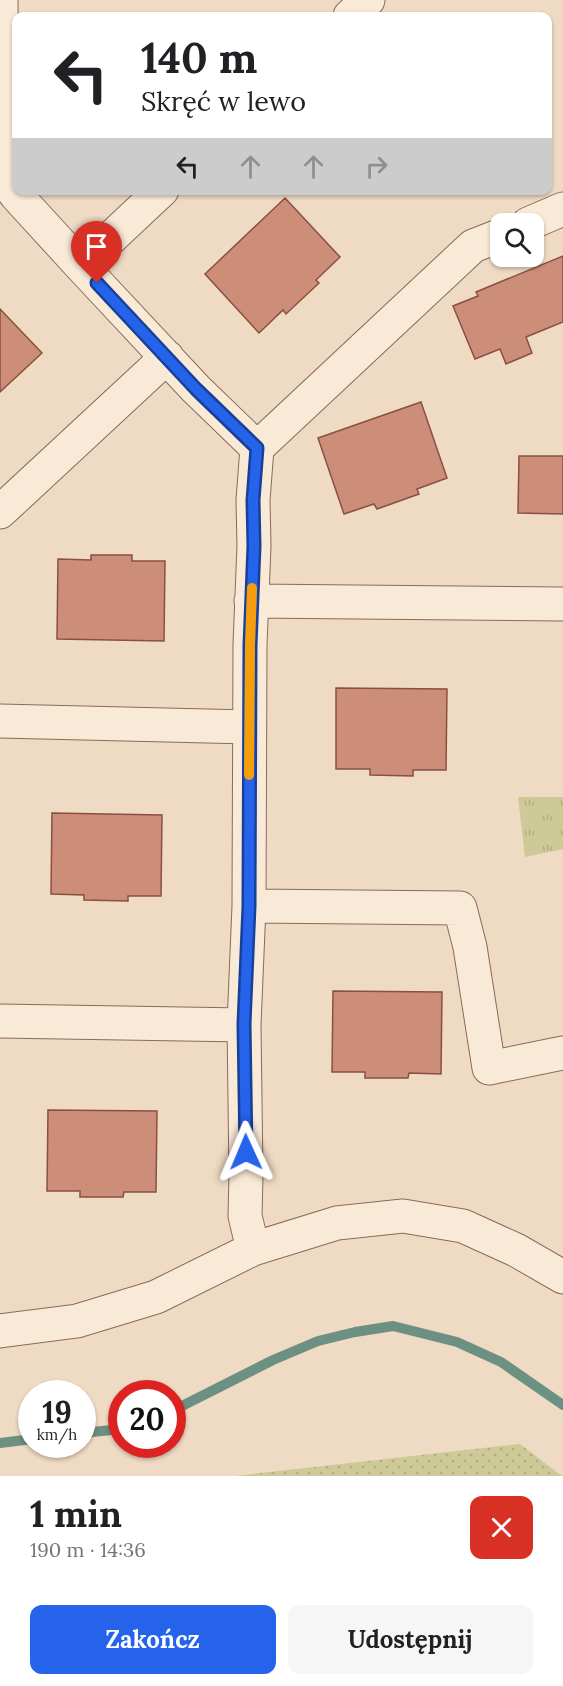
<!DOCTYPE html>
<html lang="pl">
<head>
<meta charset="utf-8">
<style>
  body { margin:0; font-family:Lora,serif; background:#f6f6f6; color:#202124; height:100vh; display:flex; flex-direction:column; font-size:22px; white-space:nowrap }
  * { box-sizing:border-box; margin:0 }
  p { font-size:20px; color:#757577 }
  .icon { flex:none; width:33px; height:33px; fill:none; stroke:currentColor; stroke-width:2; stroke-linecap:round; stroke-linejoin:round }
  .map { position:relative; height:1476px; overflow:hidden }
  .side { display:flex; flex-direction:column; background:#fff; flex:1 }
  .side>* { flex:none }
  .banner { position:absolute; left:12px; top:12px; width:540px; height:183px; border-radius:12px; box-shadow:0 2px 4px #0004; background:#fff; color:#202124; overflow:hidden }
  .tools { position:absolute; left:490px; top:213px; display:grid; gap:12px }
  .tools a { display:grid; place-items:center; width:54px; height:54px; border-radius:12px; background:#fff; box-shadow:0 2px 4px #0004; font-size:30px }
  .speed { position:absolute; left:18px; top:1380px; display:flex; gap:12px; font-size:30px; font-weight:700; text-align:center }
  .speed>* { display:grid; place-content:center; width:78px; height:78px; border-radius:50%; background:#fff; box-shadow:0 2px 4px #0004; line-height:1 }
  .speed small { font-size:15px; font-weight:400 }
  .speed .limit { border:9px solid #d22; background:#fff; color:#111 }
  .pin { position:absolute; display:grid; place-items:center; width:51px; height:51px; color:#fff; margin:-62px -26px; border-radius:50% 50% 50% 0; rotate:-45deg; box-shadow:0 0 6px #0007 }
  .pin .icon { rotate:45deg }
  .me { position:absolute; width:66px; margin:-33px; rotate:359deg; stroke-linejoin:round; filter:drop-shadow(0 0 4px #0008) }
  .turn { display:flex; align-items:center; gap:21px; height:126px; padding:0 30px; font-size:27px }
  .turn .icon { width:78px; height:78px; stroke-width:2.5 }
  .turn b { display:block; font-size:42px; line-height:51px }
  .lanes { display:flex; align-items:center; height:57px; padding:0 30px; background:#0003; justify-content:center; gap:30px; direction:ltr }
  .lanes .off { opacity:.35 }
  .round { display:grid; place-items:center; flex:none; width:63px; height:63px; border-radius:12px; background:#f6f6f6 }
  .head { display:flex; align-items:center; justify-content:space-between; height:102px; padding:0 30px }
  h1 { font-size:36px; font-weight:700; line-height:45px }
  .action { display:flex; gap:12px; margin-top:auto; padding:12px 30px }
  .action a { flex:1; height:69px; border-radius:12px; background:#2563eb; color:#fff; font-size:24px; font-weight:700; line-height:69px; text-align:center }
  .action a+a { background:#f6f6f6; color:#202124 }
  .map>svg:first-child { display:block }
</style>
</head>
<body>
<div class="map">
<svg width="563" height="1476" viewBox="0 0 563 1476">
  <defs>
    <pattern id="grass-tufts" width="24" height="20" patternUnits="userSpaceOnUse" patternTransform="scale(1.5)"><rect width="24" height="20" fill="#cdca97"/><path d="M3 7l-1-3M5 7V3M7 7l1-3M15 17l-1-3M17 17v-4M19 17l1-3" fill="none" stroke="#b1ae82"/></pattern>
    <pattern id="garden-dots" width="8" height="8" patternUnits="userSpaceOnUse" patternTransform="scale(1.5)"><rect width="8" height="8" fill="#cdca97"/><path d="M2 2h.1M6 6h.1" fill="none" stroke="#b1ae82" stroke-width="1.8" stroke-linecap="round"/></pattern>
  </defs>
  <rect width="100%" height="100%" fill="#efdac4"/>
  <path fill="url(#grass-tufts)" d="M518,797H563V849L525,857Z"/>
  <path fill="url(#garden-dots)" d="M520,1444L562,1476H235Z"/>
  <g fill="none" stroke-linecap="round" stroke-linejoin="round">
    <path stroke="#6c9081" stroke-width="10" d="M172,1411L273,1360L318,1341L355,1332L393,1326L457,1342L501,1362L563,1405
      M82,1433L122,1429
      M0,1443L32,1439"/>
  </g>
  <path fill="#cd8e79" stroke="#895040" stroke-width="1.5" d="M285,198L340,257L316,280L319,283L286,314L283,310L259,333L205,274Z
    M563,256V322L526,337L532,353L506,364L500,349L475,359L453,306L478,296L476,292Z
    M0,309L42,353L0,392Z
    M421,402L447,478L417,489L419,494L377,509L374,504L344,514L318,438Z
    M519,456H563V514L518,513Z
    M91,555H132V561H165L164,641L57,639L58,559L91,560Z
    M336,688L447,689L446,770H413V776L370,775V769H336Z
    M52,813L162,815L161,896H128V901L84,900V895L51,894Z
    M333,991L442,992L441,1074L409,1073L408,1078H365V1072H332Z
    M48,1110L157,1111L156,1192H124L123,1197H80V1191H47Z"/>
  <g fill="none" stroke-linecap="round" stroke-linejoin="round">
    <defs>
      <path id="minor" d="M1,0L2,126L6,181L16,195L81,266L196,389L257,448L253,500L254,546L250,645L249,906L244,1025L246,1176L245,1216L253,1249
        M350,16L368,0
        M528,224L563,209
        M81,266L162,190
        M257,448L473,246L501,235
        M0,512L167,357
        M251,601L563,604
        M0,721L249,727
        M249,906L460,908L470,947L489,1068L563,1053
        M0,1021L244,1025
        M0,1331L77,1321L156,1297L253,1249L337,1223L403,1216L463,1226L516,1250L563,1277"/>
    </defs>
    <use href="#minor" stroke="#896b5a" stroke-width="35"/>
    <use href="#minor" stroke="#f9e9d7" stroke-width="33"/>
  </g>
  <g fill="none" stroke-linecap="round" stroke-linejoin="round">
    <defs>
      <path id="route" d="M97,283L196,389L257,448L253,500L254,546L250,645L249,906L244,1024L246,1152"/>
    </defs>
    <use href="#route" stroke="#184099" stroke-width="15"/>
    <use href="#route" stroke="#2563eb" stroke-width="10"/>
    <path stroke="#f59e0b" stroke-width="10" d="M249,775L250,645L252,588"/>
  </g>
</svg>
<div class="tools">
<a><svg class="icon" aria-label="search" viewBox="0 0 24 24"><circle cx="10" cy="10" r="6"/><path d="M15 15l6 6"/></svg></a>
</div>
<div class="speed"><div>19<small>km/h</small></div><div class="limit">20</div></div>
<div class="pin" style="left:97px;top:283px;background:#d93025"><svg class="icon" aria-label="arrive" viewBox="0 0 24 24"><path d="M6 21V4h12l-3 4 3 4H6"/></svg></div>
<svg class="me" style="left:246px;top:1152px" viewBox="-20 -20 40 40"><path d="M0-17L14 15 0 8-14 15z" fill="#2563eb" stroke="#fff" stroke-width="4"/></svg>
<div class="banner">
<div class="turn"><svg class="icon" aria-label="left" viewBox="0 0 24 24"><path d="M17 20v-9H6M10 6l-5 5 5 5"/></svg><div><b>140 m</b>Skręć w lewo</div></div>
<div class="lanes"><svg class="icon" aria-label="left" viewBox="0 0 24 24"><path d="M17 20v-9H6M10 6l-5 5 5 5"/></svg><svg class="icon off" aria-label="ahead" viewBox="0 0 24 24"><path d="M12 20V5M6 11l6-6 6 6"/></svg><svg class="icon off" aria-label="ahead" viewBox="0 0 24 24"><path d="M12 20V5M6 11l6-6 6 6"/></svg><svg class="icon off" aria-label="right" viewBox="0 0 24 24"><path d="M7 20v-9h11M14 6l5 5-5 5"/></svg></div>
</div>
</div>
<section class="side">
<div class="head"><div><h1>1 min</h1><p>190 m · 14:36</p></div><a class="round" style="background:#d93025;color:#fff"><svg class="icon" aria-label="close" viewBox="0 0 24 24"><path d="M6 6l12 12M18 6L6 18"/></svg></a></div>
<div class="action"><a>Zakończ</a><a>Udostępnij</a></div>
</section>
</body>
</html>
